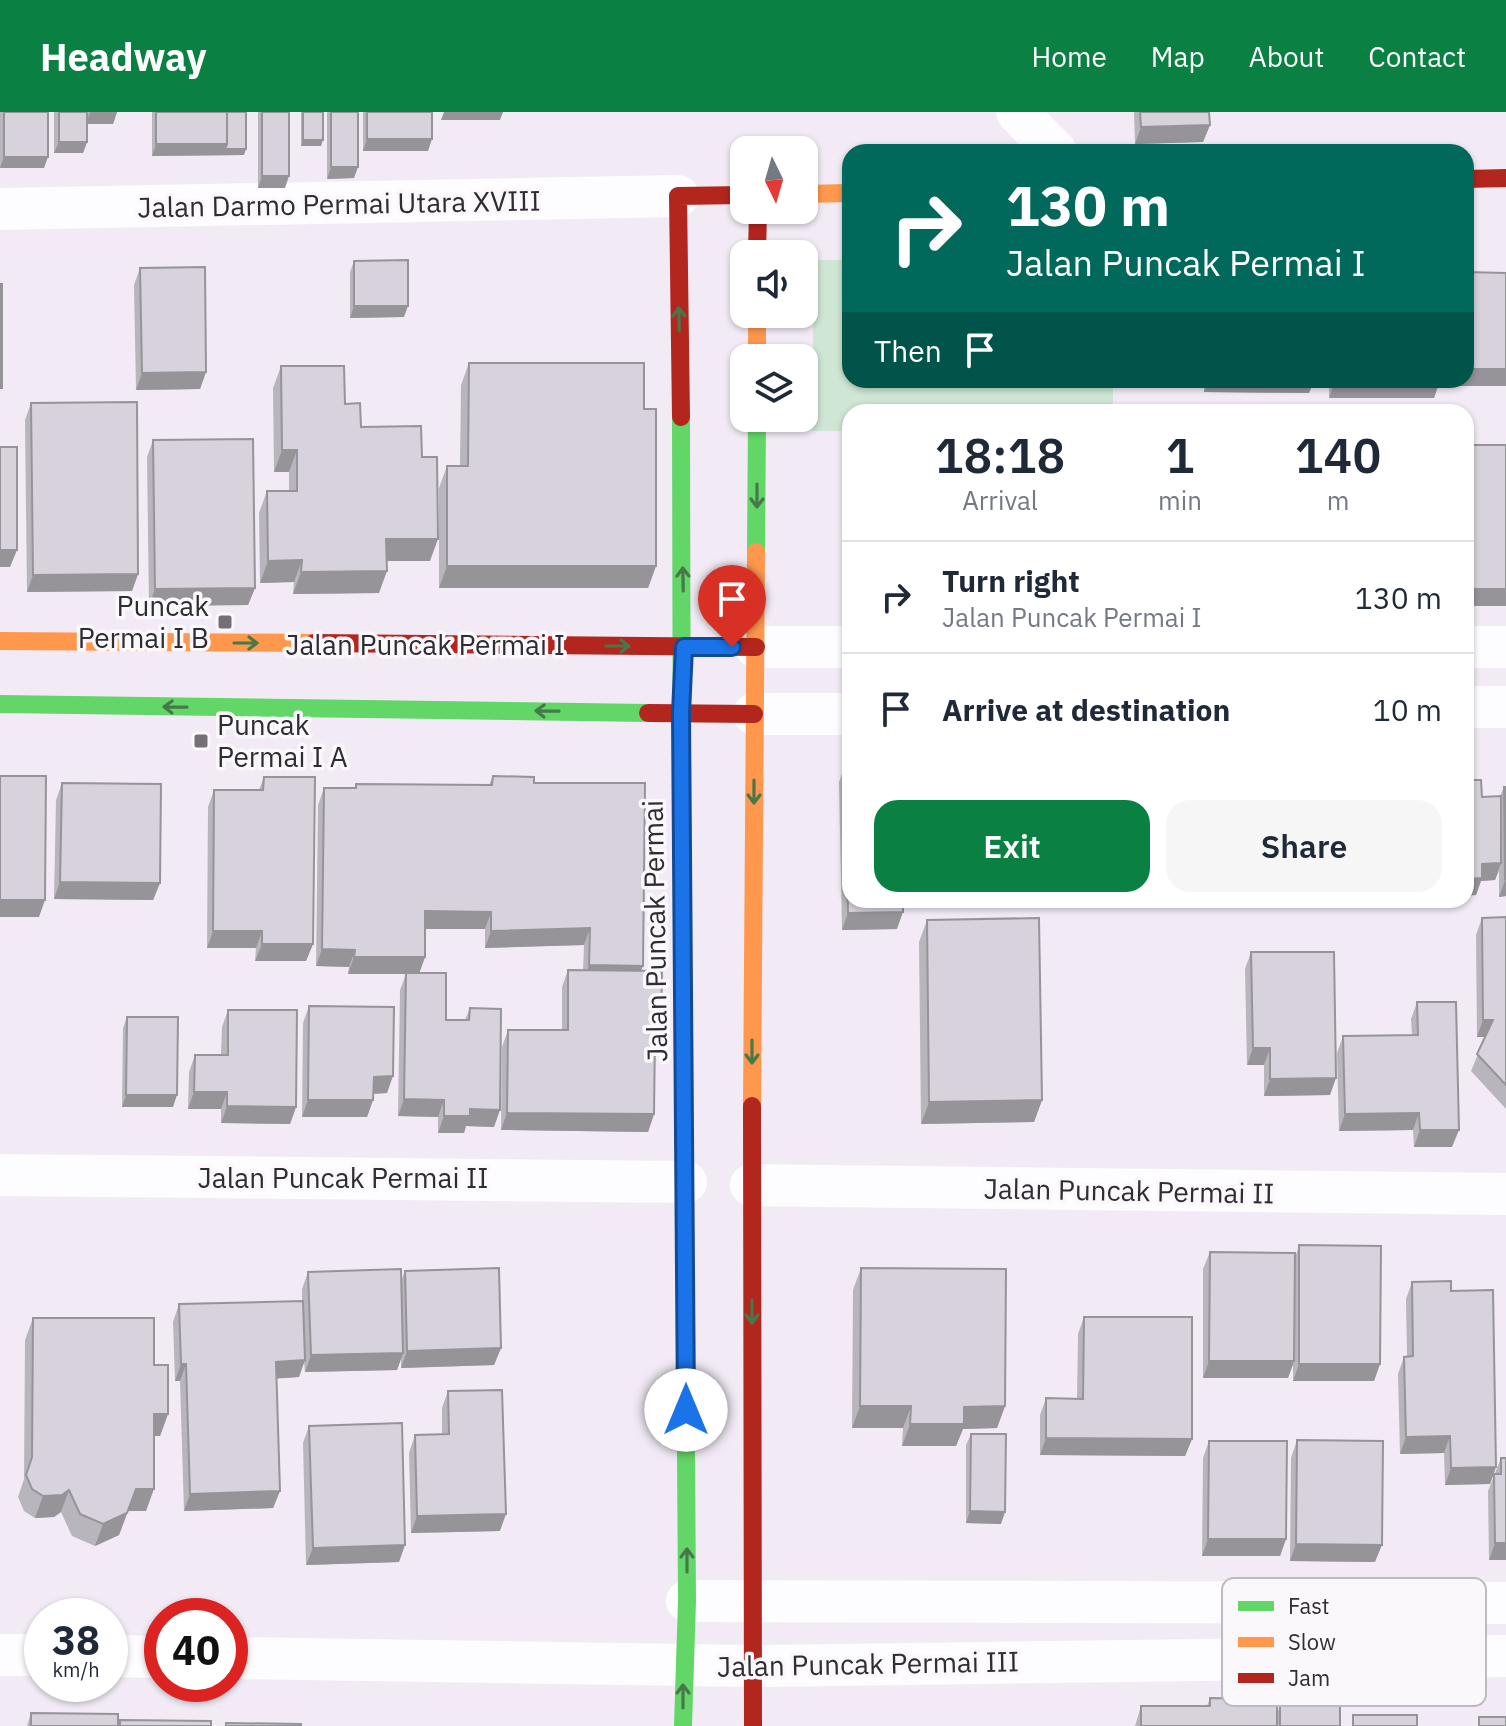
<!DOCTYPE html>
<html lang="en">
<head>
<meta charset="utf-8">
<style>
  body { margin:0; font-family:"IBM Plex Sans",sans-serif; background:#f6f6f7; color:#1f2937; height:100vh; display:flex; flex-direction:column; font-size:30px; white-space:nowrap }
  * { box-sizing:border-box; margin:0 }
  p { font-size:26px; color:#747a83 }
  .icon { flex:none; width:44px; height:44px; fill:none; stroke:currentColor; stroke-width:2; stroke-linecap:round; stroke-linejoin:round }
  .map { position:relative; flex:1; overflow:hidden }
  .drawer { position:absolute; left:842px; top:292px; width:632px; height:504px; display:flex; flex-direction:column; background:#fff; border-radius:24px; box-shadow:0 2px 6px #0004 }
  .drawer>* { flex:none }
  .guide { position:absolute; left:842px; top:32px; width:632px; height:244px; border-radius:24px; box-shadow:0 2px 6px #0004; background:#00695c; color:#fff; overflow:hidden }
  .needle { width:52px; rotate:175deg }
  .tools { position:absolute; left:730px; top:24px; display:grid; gap:16px }
  .tools a { display:grid; place-items:center; width:88px; height:88px; border-radius:16px; background:#fff; box-shadow:0 2px 6px #0004; font-size:40px }
  .speed { position:absolute; left:24px; top:1486px; display:flex; gap:16px; font-size:40px; font-weight:700; text-align:center }
  .speed>* { display:grid; place-content:center; width:104px; height:104px; border-radius:50%; background:#fff; box-shadow:0 2px 6px #0004; line-height:1 }
  .speed small { font-size:20px; font-weight:400 }
  .speed .limit { border:12px solid #d22; background:#fff; color:#111 }
  .pin { position:absolute; display:grid; place-items:center; width:68px; height:68px; color:#fff; margin:-82px -34px; border-radius:50% 50% 50% 0; rotate:-45deg; box-shadow:0 0 8px #0007 }
  .pin .icon { rotate:45deg }
  .me { position:absolute; width:88px; margin:-44px; rotate:0deg; stroke-linejoin:round; filter:drop-shadow(0 0 6px #0008) }
  .turn { display:flex; align-items:center; gap:28px; height:168px; padding:0 32px; font-size:36px }
  .turn .icon { width:104px; height:104px; stroke-width:2.5 }
  .turn b { display:block; font-size:56px; line-height:68px }
  .then { display:flex; align-items:center; height:76px; padding:0 32px; background:#0003; gap:16px; font-size:30px }
  .eta { display:flex; justify-content:space-evenly; align-items:center; height:136px; text-align:center }
  .eta b { font-size:48px; font-weight:600; line-height:56px }
  .button { display:flex; gap:16px; margin-top:auto; padding:16px 32px }
  .button a { flex:1; height:92px; border-radius:24px; background:#0b8043; color:#fff; font-size:32px; font-weight:600; line-height:92px; text-align:center }
  .button a+a { background:#f6f6f7; color:#1f2937 }
  ul { padding:0; list-style:none }
  li { display:flex; align-items:center; gap:24px; height:112px; padding:0 32px; border-top:2px solid #e0e1e3 }
  li div { flex:1 }
  li b { display:block; font-size:30px }
  li em { font-style:normal }
  header { display:flex; align-items:center; gap:48px; box-sizing:border-box; height:112px; padding:0 40px; background:#0b8043; color:#fff }
  header strong { font-size:38px }
  nav { display:flex; gap:44px; margin-inline-start:auto; font-size:28px }
  .map>svg:first-child { display:block }
</style>
</head>
<body>
<header>
<strong>Headway</strong>
<nav><a>Home</a><a>Map</a><a>About</a><a>Contact</a></nav>
</header>
<div class="map">
<svg width="1506" height="1614" viewBox="0 0 1506 1614">
  <rect width="100%" height="100%" fill="#f2ebf6"/>
  <path fill="#cee6d3" d="M814,148H850V268H1113V300H850V319H812Z"/>
  <g fill="none" stroke-linecap="round" stroke-linejoin="round">
    <path stroke="#fdfcfe" stroke-width="42" d="M1017,0L1056,40
      M0,97L678,84
      M756,535H850
      M1466,535H1506
      M1466,595H1506
      M754,602H850
      M0,1063L686,1070
      M751,1073L1506,1082
      M687,1489L1506,1491
      M0,1543H42
      M110,1544L162,1545
      M230,1546L753,1554L1506,1544"/>
    <path stroke="#63d668" stroke-width="18" d="M681,305L682,754
      M756,440L757,306
      M0,592L648,601
      M683,1614L687,1489L685,1189"/>
    <path stroke="#ff974d" stroke-width="18" d="M804,82L850,81
      M757,202V246
      M0,529L314,531
      M752,994L756,440"/>
    <path stroke="#b3261e" stroke-width="18" d="M1466,67L1506,66
      M757,142L758,98
      M681,305L678,84L744,83
      M314,531L756,535
      M648,601L754,602
      M682,754L685,1189
      M752,994L753,1614"/>
  </g>
  <path fill="#b9b5bc" d="M0,0H48L44,56H0Z
    M54,0H117L113,12H87V30L83,41H54Z
    M152,0H246L244,43L152,44Z
    M258,0H289L285,76H258Z
    M301,0H323L321,34H301Z
    M327,0H358L354,66L327,67Z
    M363,0H432L428,39H363Z
    M1134,0H1209L1210,13L1203,30L1135,32Z
    M354,149L404,205L350,206V160Z
    M140,156L206,260L200,277L136,278L134,173Z
    M1466,160L1506,161V274H1438L1434,286H1329V268H1466Z
    M469,251L644,297L656,454L648,476H439V376L447,354H460L461,273Z
    M281,254L345,292L361,315L422,345L430,449H386L379,481L293,482L294,470L260,471L259,401L267,379H289V360H274L273,276Z
    M1204,268H1314L1309,281L1204,280Z
    M31,291L138,462L132,479L27,480L25,308Z
    M153,328L255,476L248,493L149,494L147,345Z
    M845,653L897,817L842,818L839,670Z
    M493,664L534,671L641,859L655,939L654,1002L648,1020L501,1018L502,935L508,918H562V875L568,858L583,859L584,833L485,836V817H425V845L419,861L446,908H465L470,896L494,1015L466,1014L464,1021H438V1005L398,1004L400,878L406,862H348L349,855L316,854L318,693L324,676H355L356,672L489,673Z
    M264,665L313,832L306,849H255L256,836H207L208,695L214,678H259Z
    M62,671L160,771L153,788L54,787L56,688Z
    M1504,675H1506V784L1499,785V759L1495,768L1481,769L1476,783L1482,685L1500,684Z
    M1506,805V997L1471,959L1485,925H1477L1476,823L1482,806Z
    M927,808L1042,988L1034,1010L921,1012L919,830Z
    M1251,840L1330,983L1264,984V953H1247L1245,857Z
    M1417,890L1452,1035H1414L1413,1018L1339,1019L1337,941L1343,924L1412,923L1411,907Z
    M309,894L387,981L373,982V988L367,1005H302L303,911Z
    M228,898L296,995L290,1012L221,1011V997H188L189,960L195,943H221L222,915Z
    M127,905L173,995H122L123,916Z
    M1299,1133L1380,1252L1374,1269H1293V1253L1288,1266H1203V1157L1210,1140L1295,1146Z
    M861,1156L1005,1294L997,1316L963,1317L956,1334H902L903,1316H852L853,1178Z
    M405,1159L501,1236L494,1253L401,1256V1247L397,1258L305,1260L304,1250L299,1265L276,1266L280,1379L273,1396L184,1399L180,1269H175L173,1210L179,1192L302,1189V1177L308,1160L401,1169Z
    M1412,1170L1451,1179L1496,1355L1490,1372L1445,1373L1444,1341L1400,1342L1398,1262L1404,1245H1407L1406,1187Z
    M1084,1205L1192,1327L1185,1344L1040,1343V1303L1046,1286L1077,1287L1078,1222Z
    M33,1206L154,1253L168,1302L160,1324H154L146,1399H128L119,1423L95,1434L72,1424L61,1400L54,1405L35,1406L24,1399L18,1385L24,1367L25,1228Z
    M448,1279L500,1419L411,1421L409,1341L415,1323H442V1296Z
    M309,1314L399,1450L306,1453L303,1331Z
    M971,1322L1001,1412L966,1411V1333Z
    M1297,1328L1375,1450L1290,1449L1291,1346Z
    M1209,1329L1286,1427L1280,1444H1202L1203,1346Z
    M1501,1346L1506,1448H1489L1488,1379Z
    M1210,1586L1277,1602L1280,1593L1340,1614H1135L1141,1594H1207Z
    M31,1601L118,1613L120,1608L211,1614H27Z"/>
  <path fill="#969399" d="M90,0H117L113,12H86Z
    M444,0H503L500,8H441Z
    M1210,13L1203,30L1135,32L1141,15Z
    M367,27H432L428,39H363Z
    M303,28H323L321,34H301Z
    M59,30H87L83,41H54Z
    M156,32H227L246,37L244,43L152,44Z
    M4,45H48L44,56H0Z
    M331,55H358L354,66L327,67Z
    M262,64H289L285,76H258Z
    M354,194H408L404,205L350,206Z
    M1466,257H1506V274H1438L1434,286H1329L1335,269L1466,268Z
    M206,260L200,277L136,278L142,261Z
    M1117,268H1193L1190,275H1114Z
    M1208,268H1314L1309,281L1204,280Z
    M282,338H297L289,360H274Z
    M386,427H438L430,449H378Z
    M0,438H17L10,455H0Z
    M302,448L294,470L260,471L268,449Z
    M447,454H656L648,476H439Z
    M387,459L379,481L293,482L301,460Z
    M138,462L132,479L27,480L33,463Z
    M255,476L248,493L149,494L155,477Z
    M1466,477H1506V494H1466Z
    M1501,751L1495,768L1481,769L1476,783L1466,784V767L1482,752Z
    M1506,767V784L1499,785L1505,768Z
    M60,770L160,771L153,788L54,787Z
    M0,788H45L39,805H0Z
    M1163,788H1249L1162,790Z
    M425,799L491,800L485,817H419Z
    M903,800L897,817L842,818L848,801Z
    M590,816L584,833L485,836L491,819Z
    M213,819H262L256,836H207Z
    M262,832H313L306,849H255Z
    M322,837L355,838L349,855L316,854Z
    M354,845H425L419,862H348Z
    M589,853L643,854L636,871L583,870Z
    M1483,908H1493L1487,925H1477Z
    M655,923H661L655,940Z
    M1253,936H1270L1264,953H1247Z
    M393,964L387,981L368,982L374,965Z
    M1336,966L1330,983L1264,984L1270,967Z
    M194,980H227L221,997H188Z
    M126,983H177L173,995H122Z
    M404,987L444,988L438,1005L398,1004Z
    M308,988H373L367,1005H302Z
    M1042,988L1034,1010L921,1012L929,990Z
    M227,994L296,995L290,1012L221,1011Z
    M470,997L500,998L494,1015L466,1014L464,1021H438L444,1004Z
    M507,1001L654,1002L648,1020L501,1018Z
    M1419,1001L1413,1018L1339,1019L1345,1002Z
    M1420,1018H1459L1452,1035H1414Z
    M501,1236L494,1253L401,1256L407,1239Z
    M403,1241L397,1258L305,1260L311,1243Z
    M305,1248L299,1265L270,1267L276,1250Z
    M1209,1249H1294L1288,1266H1203Z
    M181,1252H186L180,1269H175Z
    M1299,1252H1380L1374,1269H1293Z
    M860,1294H911L903,1316H852Z
    M1005,1294L997,1316L963,1317L956,1334H902L910,1312L964,1295Z
    M154,1302H168L160,1324H146Z
    M1450,1324L1444,1341L1400,1342L1406,1325Z
    M1046,1326L1192,1327L1185,1344L1040,1343Z
    M1496,1355L1490,1372L1445,1373L1451,1356Z
    M136,1377H154L146,1399H128L119,1423L95,1434L103,1412Z
    M69,1378L61,1400L54,1405L35,1406L43,1384Z
    M280,1379L273,1396L184,1399L190,1382Z
    M970,1399L1005,1400L1001,1412L966,1411Z
    M506,1402L500,1419L411,1421L417,1404Z
    M1208,1427H1286L1280,1444H1202Z
    M1495,1431H1506V1448H1489Z
    M1296,1432L1382,1433L1375,1450L1290,1449Z
    M405,1433L399,1450L306,1453L313,1436Z"/>
  <path fill="#d7d2db" stroke="#969399" stroke-width="2" d="M4,0H48V45H4Z
    M59,0H87V30H59Z
    M156,0H227V32H156Z
    M227,0H246V37H225L227,32Z
    M262,0H289V64H262Z
    M303,0H323V28H303Z
    M331,0H358V55H331Z
    M367,0H432V27H367Z
    M1140,0H1209L1210,13L1141,15Z
    M408,148V194H354V149Z
    M205,155L206,260L142,261L140,156Z
    M1466,160L1506,161V257H1466Z
    M0,172H2V276H0Z
    M469,251H644V297H656V454H447V354H468Z
    M281,254H344L345,292L360,291L361,315L421,314L422,345H437L438,427H386L387,459L301,460L302,448L268,449L267,379H297V338H282Z
    M1335,268H1440V269H1335Z
    M137,290L138,462L33,463L31,291Z
    M253,327L255,476L155,477L153,328Z
    M1466,333H1506V477H1466Z
    M0,335H17V438H0Z
    M845,653H850V788H903V800L848,801Z
    M0,664H46L45,788H0Z
    M493,664L534,665V671H645L643,854L589,853L590,816L491,819V800L425,799V845H354L355,838L322,837L324,676H356V672L492,673Z
    M264,665H315L313,832H262V819H213L214,678H263Z
    M1466,668H1481L1482,685L1501,684V751L1482,752V766L1466,767Z
    M62,671L161,672L160,771L60,770Z
    M1504,675H1506L1505,768Z
    M1506,805V973L1477,942L1493,908H1483L1482,806Z
    M1039,806L1042,988L929,990L927,808Z
    M1251,840H1334L1336,966L1270,967V936H1253Z
    M568,858L662,859L661,923H655L654,1002L507,1001L508,918H568Z
    M406,861H446V908H469L470,896L501,897L500,998L470,997V1004H444V988L404,987Z
    M1417,890H1456L1459,1018H1420L1419,1001L1345,1002L1343,924L1418,923Z
    M309,894L394,895L393,964L374,965L373,988H308Z
    M228,898H297L296,995L227,994V980H194L195,943H228Z
    M127,905H178L177,983H126Z
    M1299,1133L1381,1134L1380,1252H1299Z
    M1210,1140L1295,1141L1294,1249H1209Z
    M499,1156L501,1236L407,1239L405,1159Z
    M861,1156L1006,1157L1005,1294L964,1295V1312H910L911,1294H860Z
    M401,1157L403,1241L311,1243L308,1160Z
    M1451,1169V1179L1493,1178L1496,1355L1451,1356L1450,1324L1406,1325L1404,1245L1413,1244L1412,1170Z
    M303,1189L305,1248L276,1250L280,1379L190,1382L186,1252H181L179,1192Z
    M1084,1205H1192V1327L1046,1326V1286L1083,1287Z
    M33,1206H154V1253H168V1302H154V1377H136L127,1401L103,1412L80,1402L69,1378L62,1383L43,1384L32,1377L26,1363L32,1345Z
    M502,1278L506,1402L417,1404L415,1323L449,1322L448,1279Z
    M402,1311L405,1433L313,1436L309,1314Z
    M971,1322H1006L1005,1400L970,1399Z
    M1297,1328L1383,1329L1382,1433L1296,1432Z
    M1209,1329H1287L1286,1427H1208Z
    M1501,1346H1506V1431H1495L1494,1362H1501Z
    M1210,1586L1277,1587V1614H1141V1594H1210Z
    M1280,1593L1340,1594V1614H1280Z
    M31,1601L118,1602V1614H31Z
    M1353,1603H1417V1614H1353Z
    M1479,1605H1506V1614H1479Z
    M120,1608L211,1609V1614H120Z
    M226,1611L301,1612V1614H226Z"/>
  <defs><path id="oneway-shaft" d="M-6 0H5M1.5-3L5.5 0L1.5 3" fill="none" stroke-width="1.6" stroke-linecap="round" stroke-linejoin="round" transform="scale(2)"/></defs>
  <g stroke="#47784b">
    <use href="#oneway-shaft" transform="translate(679 207) rotate(-91)"/>
    <use href="#oneway-shaft" transform="translate(757 384) rotate(90)"/>
    <use href="#oneway-shaft" transform="translate(683 467) rotate(-91)"/>
    <use href="#oneway-shaft" transform="translate(246 531)"/>
    <use href="#oneway-shaft" transform="translate(618 534)"/>
    <use href="#oneway-shaft" transform="translate(175 595) rotate(-179)"/>
    <use href="#oneway-shaft" transform="translate(547 599) rotate(-179)"/>
    <use href="#oneway-shaft" transform="translate(754 680) rotate(90)"/>
    <use href="#oneway-shaft" transform="translate(752 940) rotate(90)"/>
    <use href="#oneway-shaft" transform="translate(752 1200) rotate(90)"/>
    <use href="#oneway-shaft" transform="translate(687 1448) rotate(-90)"/>
    <use href="#oneway-shaft" transform="translate(683 1584) rotate(-90)"/>
  </g>
  <g fill="none" stroke-linecap="round" stroke-linejoin="round">
    <defs>
      <path id="route" d="M686,1298L681,601L684,535H732"/>
    </defs>
    <use href="#route" stroke="#114b97" stroke-width="20"/>
    <use href="#route" stroke="#1a73e8" stroke-width="14"/>
  </g>
  <g fill="#746f77" stroke="#fbf8fc" stroke-width="3">
    <rect x="217" y="502" width="16" height="16" rx="4"/>
    <rect x="193" y="621" width="16" height="16" rx="4"/>
  </g>
  <g text-anchor="middle" stroke-width="7" stroke-linejoin="round" paint-order="stroke">
    <g font-size="28" fill="#302c33" stroke="#fbf8fc">
      <text transform="translate(339 92) rotate(-1)" y="10">Jalan Darmo Permai Utara XVIII</text>
      <text x="425" y="543">Jalan Puncak Permai I</text>
      <text transform="translate(655 819) rotate(-91)" y="10">Jalan Puncak Permai</text>
      <text x="343" y="1076">Jalan Puncak Permai II</text>
      <text transform="translate(1129 1079) rotate(1)" y="10">Jalan Puncak Permai II</text>
      <text transform="translate(868 1552) rotate(-1)" y="10">Jalan Puncak Permai III</text>
    </g>
    <g font-size="28" fill="#302c33" stroke="#fbf8fc" text-anchor="end">
      <text x="209" y="504">Puncak<tspan x="209" dy="32">Permai I B</tspan></text>
      <text x="217" y="623" text-anchor="start">Puncak<tspan x="217" dy="32">Permai I A</tspan></text>
    </g>
  </g>
  <rect x="1222" y="1466" width="264" height="128" rx="12" fill="#fbf8fc" stroke="#bebbc0" stroke-width="2"/>
  <rect x="1238" y="1489" width="36" height="10" fill="#63d668"/>
  <rect x="1238" y="1525" width="36" height="10" fill="#ff974d"/>
  <rect x="1238" y="1561" width="36" height="10" fill="#b3261e"/>
  <g font-size="22" fill="#302c33">
    <text x="1288" y="1502">Fast</text>
    <text x="1288" y="1538">Slow</text>
    <text x="1288" y="1574">Jam</text>
  </g>
</svg>
<div class="tools">
<a><svg class="needle" viewBox="-14 -14 28 28"><path d="M0-13l5 13h-10z" fill="#e53935"/><path d="M0 13l5-13h-10z" fill="#747a83"/></svg></a>
<a><svg class="icon" aria-label="sound" viewBox="0 0 24 24"><path d="M4 9h4l5-4v14l-5-4H4zM17 9q2 3 0 6"/></svg></a>
<a><svg class="icon" aria-label="layers" viewBox="0 0 24 24"><path d="M12 4l9 5-9 5-9-5zM3 14l9 5 9-5"/></svg></a>
</div>
<div class="speed"><div>38<small>km/h</small></div><div class="limit">40</div></div>
<div class="pin" style="left:732px;top:535px;background:#d93025"><svg class="icon" aria-label="arrive" viewBox="0 0 24 24"><path d="M6 21V4h12l-3 4 3 4H6"/></svg></div>
<svg class="me" style="left:686px;top:1298px" viewBox="-20 -20 40 40"><circle r="19" fill="#fff"/><path d="M0-13L10 11 0 6-10 11z" fill="#1a73e8"/></svg>
<div class="guide">
<div class="turn"><svg class="icon" aria-label="right" viewBox="0 0 24 24"><path d="M7 20v-9h11M14 6l5 5-5 5"/></svg><div><b>130 m</b>Jalan Puncak Permai I</div></div>
<div class="then">Then<svg class="icon" aria-label="arrive" viewBox="0 0 24 24"><path d="M6 21V4h12l-3 4 3 4H6"/></svg></div>
</div>
<section class="drawer">
<div class="eta">
<div><b>18:18</b><p>Arrival</p></div>
<div><b>1</b><p>min</p></div>
<div><b>140</b><p>m</p></div>
</div>
<ul>
<li><svg class="icon" aria-label="right" viewBox="0 0 24 24"><path d="M7 20v-9h11M14 6l5 5-5 5"/></svg><div><b>Turn right</b><p>Jalan Puncak Permai I</p></div><em>130 m</em></li>
<li><svg class="icon" aria-label="arrive" viewBox="0 0 24 24"><path d="M6 21V4h12l-3 4 3 4H6"/></svg><div><b>Arrive at destination</b></div><em>10 m</em></li>
</ul>
<div class="button"><a>Exit</a><a>Share</a></div>
</section>
</div>
</body>
</html>
